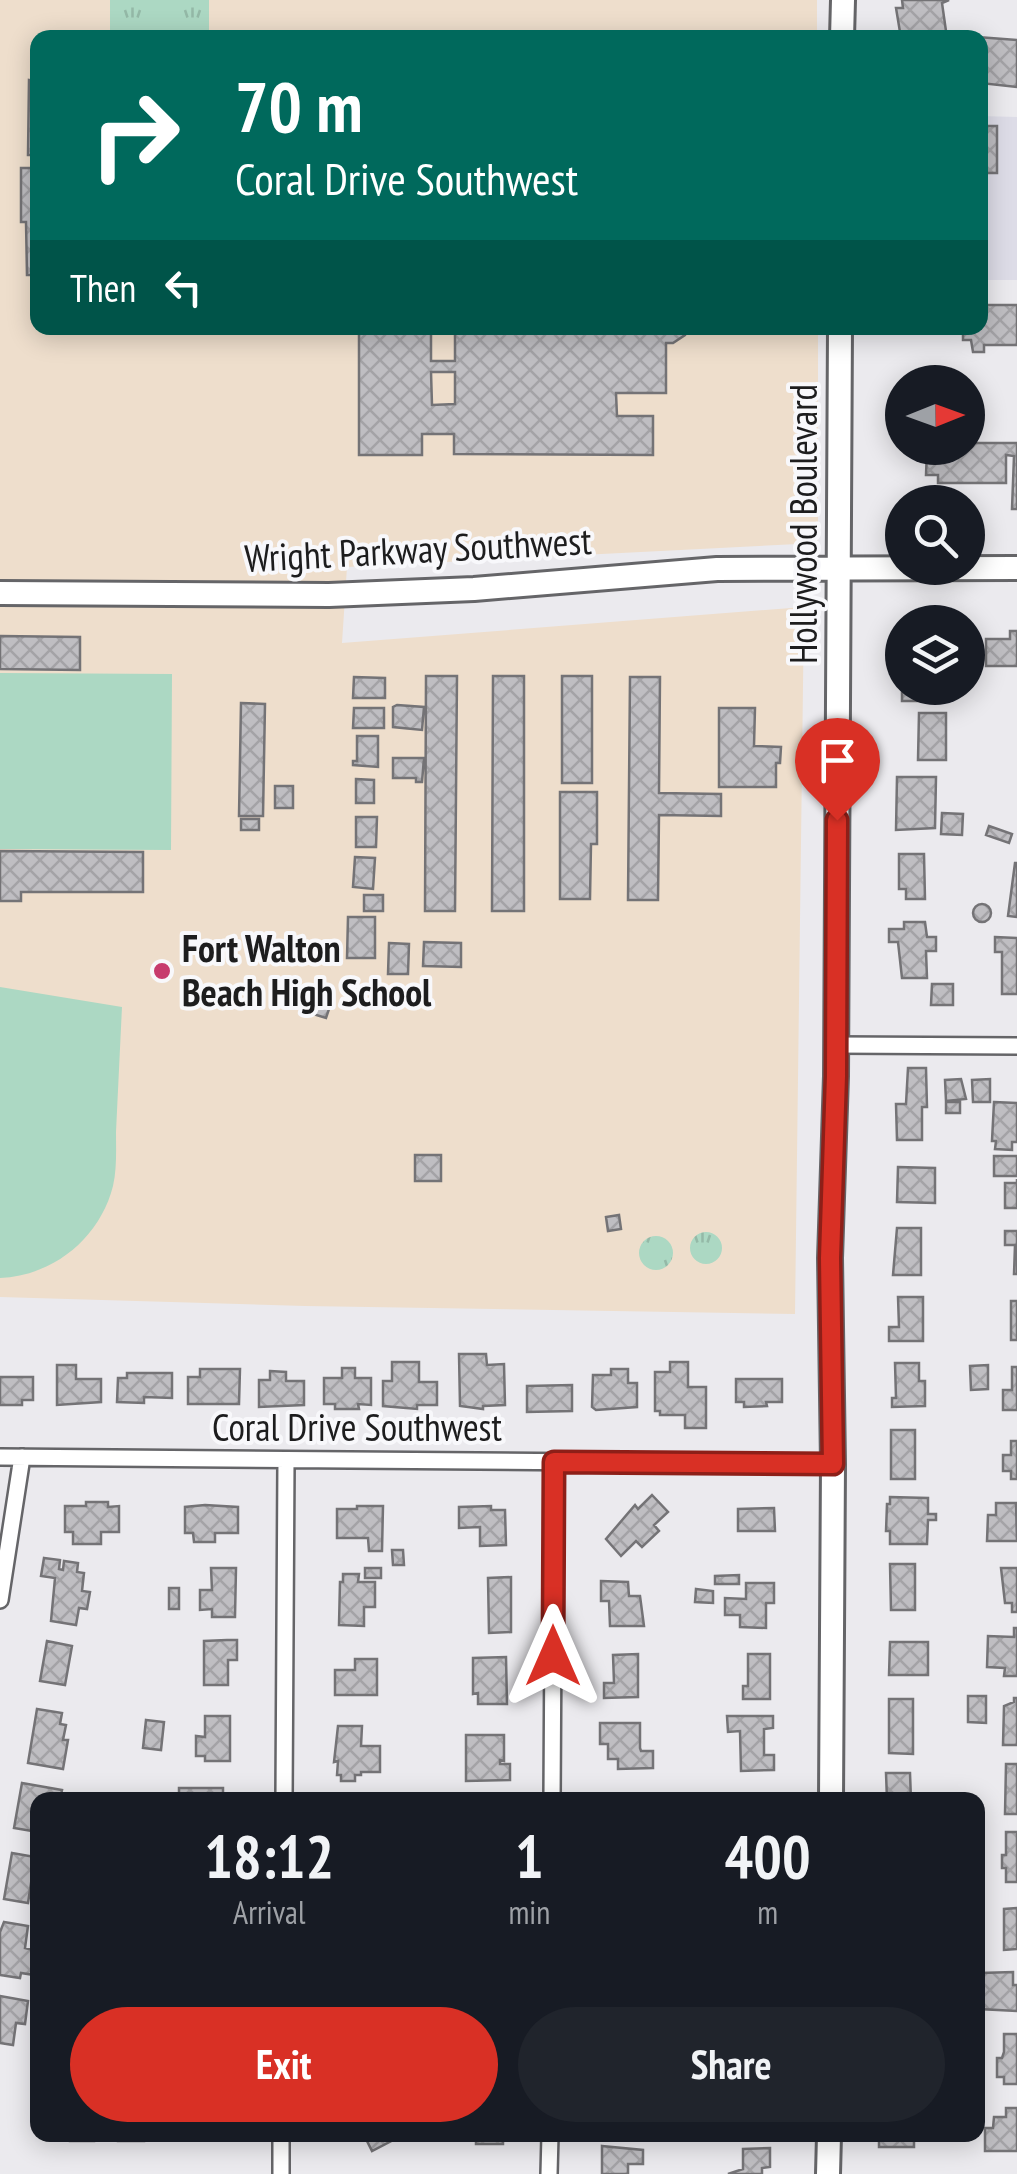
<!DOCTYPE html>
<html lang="en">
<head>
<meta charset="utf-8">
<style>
  body { margin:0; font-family:"PT Sans Narrow",sans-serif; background:#20242c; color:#f1f3f6; height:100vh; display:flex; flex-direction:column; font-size:38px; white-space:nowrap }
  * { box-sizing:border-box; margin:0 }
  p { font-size:32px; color:#9ea1a6 }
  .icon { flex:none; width:55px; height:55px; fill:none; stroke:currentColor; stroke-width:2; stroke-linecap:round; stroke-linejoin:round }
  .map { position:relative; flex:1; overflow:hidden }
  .side { position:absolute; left:30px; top:1792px; width:955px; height:350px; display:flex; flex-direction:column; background:#171b24; border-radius:20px; box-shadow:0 5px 25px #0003 }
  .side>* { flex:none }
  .banner { position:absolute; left:30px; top:30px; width:958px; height:305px; border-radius:20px; box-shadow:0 5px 25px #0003; background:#00695c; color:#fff; overflow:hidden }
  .needle { width:65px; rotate:89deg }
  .buttons { position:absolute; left:885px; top:365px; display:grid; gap:20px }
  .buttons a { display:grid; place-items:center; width:100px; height:100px; border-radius:50%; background:#171b24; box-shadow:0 5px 25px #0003; font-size:50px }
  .pin { position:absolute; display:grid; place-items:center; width:85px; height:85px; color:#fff; margin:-102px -42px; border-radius:50% 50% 50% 0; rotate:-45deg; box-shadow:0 0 10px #0007 }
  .pin .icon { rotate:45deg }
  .me { position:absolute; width:110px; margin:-55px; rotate:0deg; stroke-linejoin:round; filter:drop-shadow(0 0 8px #0008) }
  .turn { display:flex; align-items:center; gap:35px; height:210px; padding:0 40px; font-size:45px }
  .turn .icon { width:130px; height:130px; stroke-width:2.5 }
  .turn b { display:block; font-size:70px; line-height:85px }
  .then { display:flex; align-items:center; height:95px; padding:0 40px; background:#0003; gap:20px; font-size:38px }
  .eta { display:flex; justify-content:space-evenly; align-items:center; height:170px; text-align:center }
  .eta b { font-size:60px; font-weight:700; line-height:70px }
  .button { display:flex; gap:20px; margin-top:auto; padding:20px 40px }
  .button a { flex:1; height:115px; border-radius:60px; background:#d93025; color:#fff; font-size:40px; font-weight:700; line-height:115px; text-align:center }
  .button a+a { background:#20242c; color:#f1f3f6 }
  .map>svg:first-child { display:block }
</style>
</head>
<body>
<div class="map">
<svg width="1017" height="2174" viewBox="0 0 1017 2174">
  <defs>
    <pattern id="grass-tufts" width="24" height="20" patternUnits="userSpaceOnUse" patternTransform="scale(2.5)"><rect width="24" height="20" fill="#acd8c3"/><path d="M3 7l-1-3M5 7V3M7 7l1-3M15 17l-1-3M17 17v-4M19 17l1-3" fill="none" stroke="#94b9a7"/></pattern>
    <pattern id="building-cross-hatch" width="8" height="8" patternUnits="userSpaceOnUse" patternTransform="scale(2.5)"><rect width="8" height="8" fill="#bfbec2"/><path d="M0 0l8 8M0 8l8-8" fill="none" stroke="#a4a3a6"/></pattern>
  </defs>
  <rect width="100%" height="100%" fill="#ebeaee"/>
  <path fill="#dddce7" d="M980,116L1017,117V280H980Z"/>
  <path fill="#eedecc" d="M0,0H817V38H38V328H818V543L347,567L342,643L804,607L795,1314L305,1306L0,1297Z"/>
  <path fill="url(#grass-tufts)" d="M110,0H209V37H110Z
    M690 1248a16 16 0 1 1 32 0a16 16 0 1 1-32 0Z
    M639 1253a17 17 0 1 1 34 0a17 17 0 1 1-34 0Z"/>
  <path fill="#acd8c3" d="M0,673L172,674L171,850L0,849Z
    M0,987L122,1007C120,1048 118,1090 116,1132C116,1149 117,1169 113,1186C100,1238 53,1276 0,1278Z"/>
  <path fill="url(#building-cross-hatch)" stroke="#747376" stroke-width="2.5" fill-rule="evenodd" d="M902,0H949L942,3L947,38H901L896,8H903Z
    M964,36L1017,40V87L980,83V38Z
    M29,80L38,81V155H28Z
    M980,126H997V173H980Z
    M21,168H38V275H27L26,222H21Z
    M980,305H1017V345H984V352H973L971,340H963V328H980Z
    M359,328H431V361H455V328H685V335L673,343H666V393H616L617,416H653V455L454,454V434H422V455H359ZM431,372H455V404L432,405Z
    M968,443H1017V509H1012L1014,456L1006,455V483H938V475H926L927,449L968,448Z
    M1010,631H1017V666H986V639H1010Z
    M0,636L80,637V670L0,669Z
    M902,659V688H928V701H902Z
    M426,676H457L455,911H425Z
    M493,676H524V911H492Z
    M562,676H592V783H562Z
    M354,677L385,678V698H353Z
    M630,677H660L659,793L721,794V816L659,815L658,900H628Z
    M241,703L265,704L263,816H239Z
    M397,705L424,707L422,730L393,727V707Z
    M354,708H384V728H353Z
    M719,708H755L754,746L781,747L780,763H776V787H719Z
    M919,713H946V760H918Z
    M357,736H378V767L353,765V761H357Z
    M393,758H424L422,782H416V778H393Z
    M897,777H936L935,828L896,830Z
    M356,779L374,780V803H356Z
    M275,786H293V808H275Z
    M560,792H597V844H591L590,899H560Z
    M942,813L963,814L962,835L941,834Z
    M356,817H377L376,847H356Z
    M241,819H259V830H241Z
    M989,826L1012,834L1009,843L986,835Z
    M0,851L143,852V892H21V901H0Z
    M899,854H924L925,899H906V889H899Z
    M355,857L375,858L373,889L353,887Z
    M1015,863H1017V917L1008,916Z
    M364,895H383V911H364Z
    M973 913a9 9 0 1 1 18 0a9 9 0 1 1-18 0Z
    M348,917H375V958H347Z
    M904,922H925L927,937H936V951H926L927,978H902L898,942H889V929H904Z
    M995,937L1017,938V994H1002V952H995Z
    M424,942L461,943V967L423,966Z
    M389,943L409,944L408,974H388Z
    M932,984H953V1005H931Z
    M320,993L333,997L326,1018L313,1014Z
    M908,1068H926L927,1107H922V1140H897L896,1104H906Z
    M961,1079L966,1099L946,1101L945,1080Z
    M990,1079V1102H973L972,1080Z
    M946,1102H960V1113H946Z
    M994,1102L1017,1103V1142H1012V1150L995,1149L996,1141H992Z
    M415,1155H441V1181H415Z
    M994,1156H1017V1176H994Z
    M898,1167L935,1168V1203L897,1202Z
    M1017,1179V1208H1005V1183H1017Z
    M619,1215L621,1229L608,1231L606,1217Z
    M897,1228H921V1275H893Z
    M1005,1231H1017V1274H1014L1015,1245H1005Z
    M898,1297H923V1341H889V1327H899Z
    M1011,1301H1017V1340H1011Z
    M459,1354H486L487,1365L504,1364L505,1405L483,1406V1409L460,1406Z
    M392,1362H419V1382H437V1405H417V1409L383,1406V1381H392Z
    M670,1362H688V1387H706V1428H685V1415H660V1411H655V1372H670Z
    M895,1363H919V1381H925V1406L892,1407V1398H896Z
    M57,1365H76V1379H101V1402L57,1405Z
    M988,1365V1389L971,1390L970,1366Z
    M1012,1367H1017V1410H1003V1390H1012Z
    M342,1368H355V1378H371V1405L358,1404L359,1409H335V1404H324V1378H342Z
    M200,1369H240L239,1404H188V1377H200Z
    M611,1369H628V1383H637V1407L596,1410L592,1407L593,1375H611Z
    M270,1371L286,1372V1381H304V1405L259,1407V1380H270Z
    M127,1373H172V1398L144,1397V1403L117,1402L118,1378H127Z
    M0,1377H33V1400H22V1405H0Z
    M736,1379H782V1402H766L767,1406L744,1407V1402H736Z
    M572,1385V1411L527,1412V1386Z
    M891,1430H915V1479H891Z
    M1011,1441H1017V1479H1011V1471H1003V1455H1011Z
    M652,1495L668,1512L654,1525L659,1531L642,1547L636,1541L621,1556L606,1539L635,1505L638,1509Z
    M890,1497L928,1498V1514H936V1520H928L927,1544H890V1531H886L887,1504H890Z
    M86,1502H108V1507L119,1506V1532H101V1544H73V1532H65V1506H86Z
    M996,1503H1016L1017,1541H987L988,1515H996Z
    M205,1505L238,1507V1533H215V1542H194L193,1533H185V1507Z
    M357,1506H383L382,1551H369L368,1538H337V1509H357Z
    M491,1506V1510H505L506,1545L480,1546V1527L459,1528V1507Z
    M774,1508L775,1531H738V1509Z
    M392,1550H403L404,1565H393Z
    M44,1558L60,1560L59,1569L63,1570L64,1561L78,1563L77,1572L84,1573L82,1591L90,1592L87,1609L79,1608L76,1625L51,1621L55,1578L41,1576Z
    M890,1564H915V1610H891Z
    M211,1568H236L235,1617H212V1609L200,1610V1590H212Z
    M365,1568H381V1578H365Z
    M1001,1568H1017V1612H1012V1603H1005Z
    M343,1574H359L358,1582H375V1607H364V1626L339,1625L340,1582H343Z
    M739,1575V1584H715V1576Z
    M511,1577V1632L489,1633L488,1578Z
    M601,1581L628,1582L629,1596H640L644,1626H610L609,1601H601Z
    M746,1583H774V1603H766V1628L740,1627V1615H725V1598L746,1599Z
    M169,1588H179V1609H169Z
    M696,1589L713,1591V1603L695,1602Z
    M1014,1628H1017V1676H1004L1005,1668L987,1667L988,1636L1014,1637Z
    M227,1640H237V1660H228V1685H204V1641Z
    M47,1641L72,1646L65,1685L40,1681Z
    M890,1642H928V1675H889Z
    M638,1654V1697L604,1698V1683H614L613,1655Z
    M748,1654H770V1699H743V1686H748Z
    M506,1657L507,1704H478V1693L473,1694V1658Z
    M355,1659H377V1695H335V1670H355Z
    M968,1696H986V1723L968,1722Z
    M1014,1698H1017V1745H1003L1004,1706L1014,1702Z
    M889,1699H913V1754L889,1753Z
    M37,1709L62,1713L60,1724L66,1725L63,1740H68L63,1769L28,1763Z
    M205,1716H230V1761H205V1756H196V1736L205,1737Z
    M727,1716H773V1728L764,1729V1755H774V1770L741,1771L740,1731L728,1732Z
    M146,1720L164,1722L161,1750L143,1748Z
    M600,1723H640V1748L641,1751H653V1768L618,1769V1759H608V1744H600Z
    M338,1726H362L361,1746H380V1772H361V1775H355V1781H341V1775H337L338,1761L334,1762Z
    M466,1735H504V1761L500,1760V1764H510V1780L466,1781Z
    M1006,1764H1017V1814H1005Z
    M886,1773H910L911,1800H887Z
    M22,1783L62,1790L60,1799L66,1800H38V1832L14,1828Z
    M179,1788H223V1800H179Z
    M1006,1832H1017V1882H1006V1868H1002V1855H1006Z
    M12,1853L35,1857L28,1903L4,1899Z
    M1017,1908V1949L1004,1950V1909Z
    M4,1922L28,1926L25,1948L38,1951L34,1975L21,1973L20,1978L0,1975V1932Z
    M1013,1972V1985H1017V2011L979,2009L980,1973Z
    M0,1996L28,2001L25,2024L16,2023L13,2045L0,2043Z
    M1004,2034H1017V2084H1004V2077H997V2058H1002L1004,2052Z
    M1006,2108H1017V2151H985V2128H993L994,2117H1006Z
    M46,2135H94V2141H70V2136Z
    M118,2135H144V2141H118Z
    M364,2135H403L372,2151Z
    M476,2135H503V2144H476Z
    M879,2135H914V2147H879Z
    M602,2146L643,2150V2164H628V2174H602Z
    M770,2148V2167L762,2168V2174H728L743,2169V2149Z"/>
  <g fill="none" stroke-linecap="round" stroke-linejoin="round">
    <defs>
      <path id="street" d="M836,1045L1017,1046
        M0,1457L833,1464
        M0,1600L22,1457
        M284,1800L286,1460
        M552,1800L554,1462
        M281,2174V2135
        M549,2174L550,2135"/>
      <path id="secondary" d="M842,38L843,0
        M0,593L329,595L474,589L717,569L1017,568
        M831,1800L833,1464L830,1258L836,1076L840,328
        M828,2174L829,2135"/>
    </defs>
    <use href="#street" stroke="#656568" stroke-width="20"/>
    <use href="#secondary" stroke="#656568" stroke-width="28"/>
    <use href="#street" stroke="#fff" stroke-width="15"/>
    <use href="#secondary" stroke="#fff" stroke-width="22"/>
  </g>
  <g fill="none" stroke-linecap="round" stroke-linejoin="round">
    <defs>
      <path id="route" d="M553,1656L554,1462L833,1464L830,1258L836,1076L837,820"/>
    </defs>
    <use href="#route" stroke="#8d1f18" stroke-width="25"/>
    <use href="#route" stroke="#d93025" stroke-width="18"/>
  </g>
  <circle fill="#c73b6d" stroke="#f8f8fb" stroke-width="4" cx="162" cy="971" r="10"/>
  <g text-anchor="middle" stroke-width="8" stroke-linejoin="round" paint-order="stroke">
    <g font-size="38" fill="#1d1d1e" stroke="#f8f8fb">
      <text transform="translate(804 524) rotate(-90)" y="13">Hollywood Boulevard</text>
      <text transform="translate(418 550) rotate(-3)" y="13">Wright Parkway Southwest</text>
      <text x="357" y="1441">Coral Drive Southwest</text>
    </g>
    <g font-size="38" font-weight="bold" fill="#1d1d1e" stroke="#f8f8fb" text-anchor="start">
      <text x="182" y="962">Fort Walton<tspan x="182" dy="44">Beach High School</tspan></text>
    </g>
  </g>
</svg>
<div class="buttons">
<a><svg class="needle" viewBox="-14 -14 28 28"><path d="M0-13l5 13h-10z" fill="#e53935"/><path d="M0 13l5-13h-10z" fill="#9ea1a6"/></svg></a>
<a><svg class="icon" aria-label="search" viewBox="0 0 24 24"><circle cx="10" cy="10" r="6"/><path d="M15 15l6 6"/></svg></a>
<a><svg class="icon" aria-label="layers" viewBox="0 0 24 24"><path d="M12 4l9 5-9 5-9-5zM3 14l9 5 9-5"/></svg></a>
</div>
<div class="pin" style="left:837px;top:820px;background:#d93025"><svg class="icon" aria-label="arrive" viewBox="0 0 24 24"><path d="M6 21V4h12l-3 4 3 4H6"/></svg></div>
<svg class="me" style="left:553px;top:1656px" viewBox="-20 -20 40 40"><path d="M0-17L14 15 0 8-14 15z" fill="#d93025" stroke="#fff" stroke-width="4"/></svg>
<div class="banner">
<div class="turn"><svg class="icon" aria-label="right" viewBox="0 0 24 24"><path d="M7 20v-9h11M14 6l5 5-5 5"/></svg><div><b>70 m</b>Coral Drive Southwest</div></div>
<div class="then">Then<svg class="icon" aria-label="left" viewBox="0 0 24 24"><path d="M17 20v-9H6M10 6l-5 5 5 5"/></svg></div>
</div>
<section class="side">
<div class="eta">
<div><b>18:12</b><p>Arrival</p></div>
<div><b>1</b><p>min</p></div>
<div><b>400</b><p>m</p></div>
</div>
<div class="button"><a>Exit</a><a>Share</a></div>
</section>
</div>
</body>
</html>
